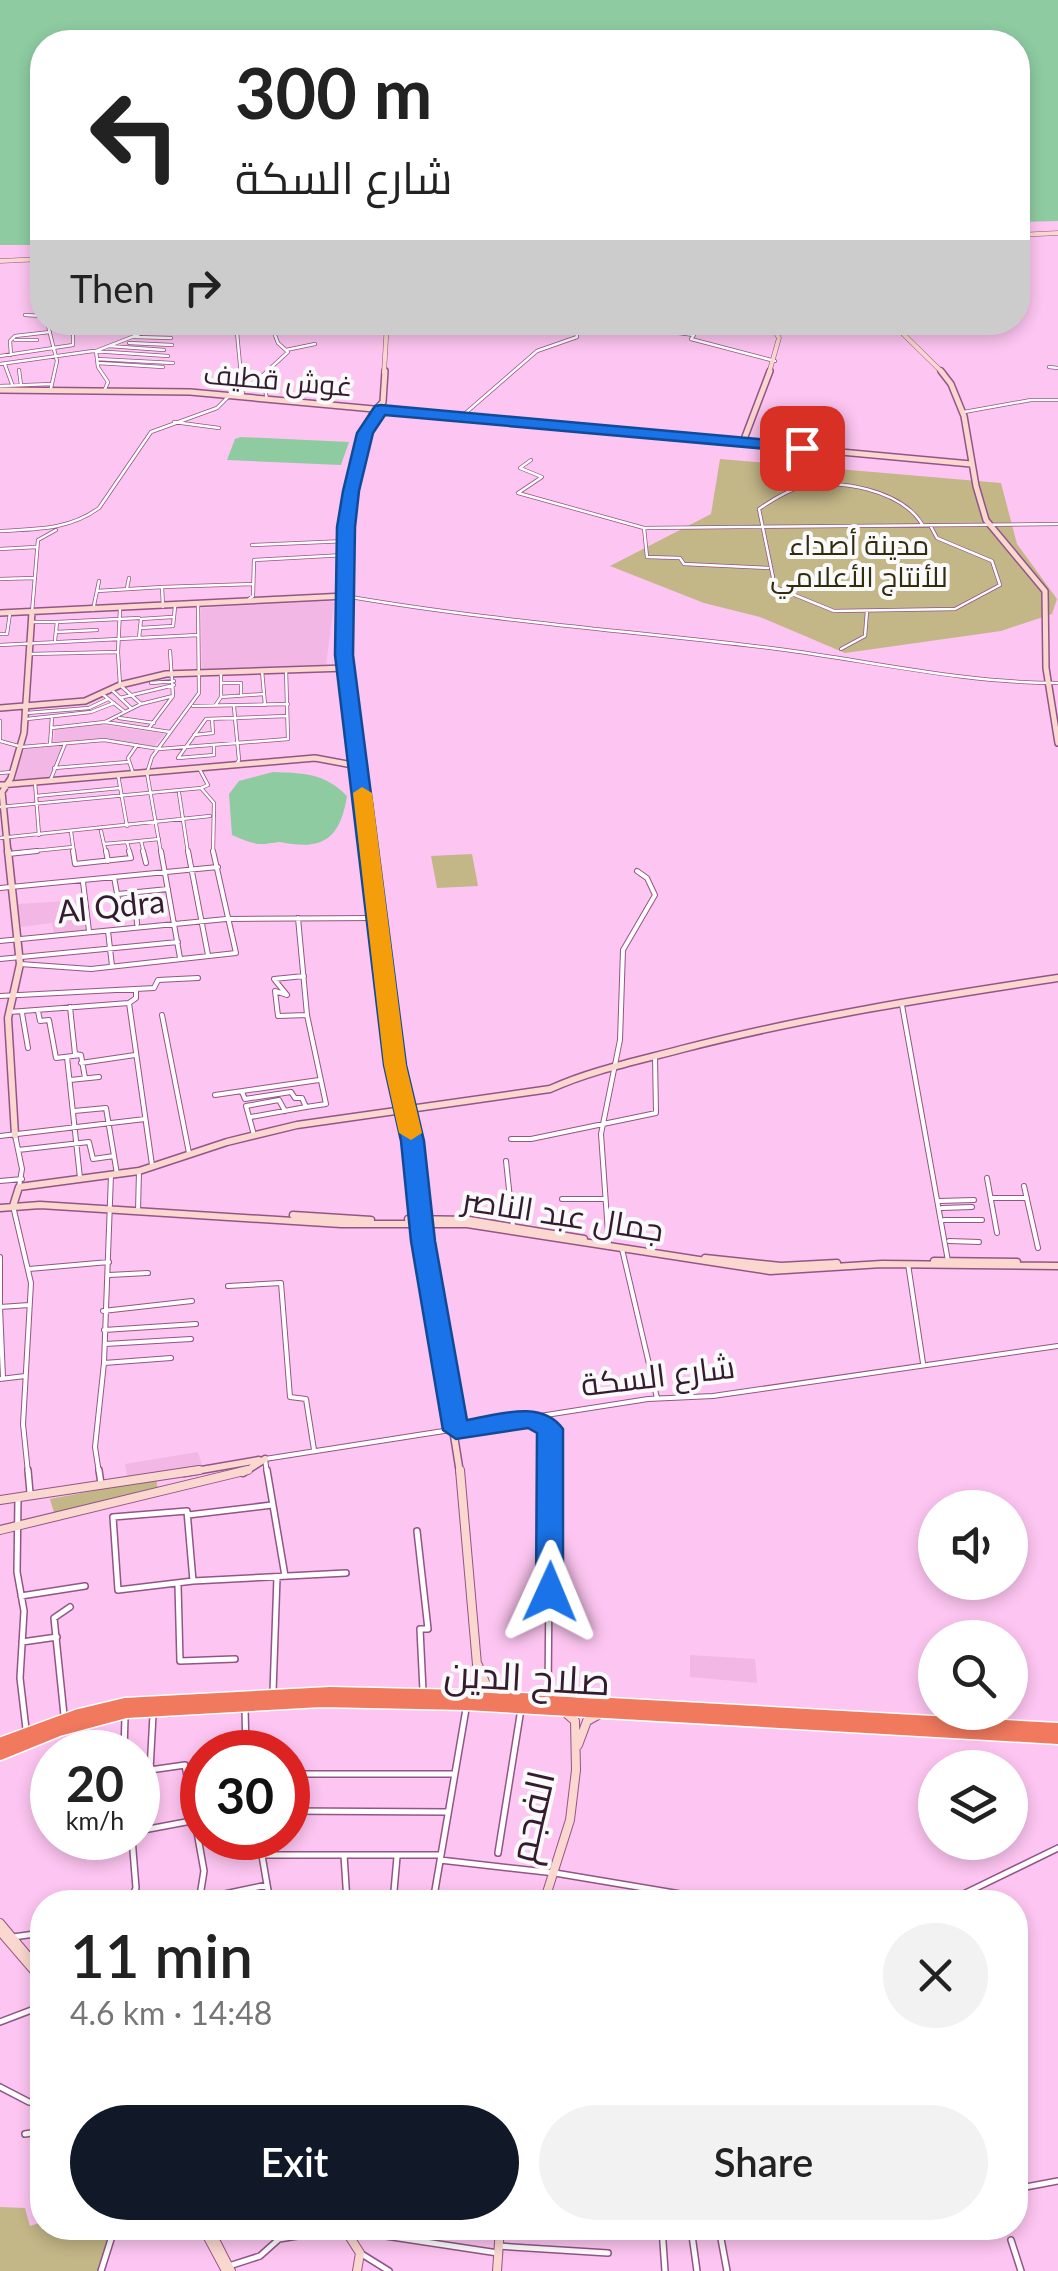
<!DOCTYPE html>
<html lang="en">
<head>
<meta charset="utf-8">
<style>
  body { margin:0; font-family:Lato,Cairo,sans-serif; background:#f2f2f2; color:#222; height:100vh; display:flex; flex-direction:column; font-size:38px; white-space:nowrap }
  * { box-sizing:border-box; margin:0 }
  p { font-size:32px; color:#767676 }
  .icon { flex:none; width:55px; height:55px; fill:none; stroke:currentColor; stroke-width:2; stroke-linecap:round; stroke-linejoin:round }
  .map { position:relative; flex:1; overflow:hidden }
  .sheet { position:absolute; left:30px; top:1890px; width:998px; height:350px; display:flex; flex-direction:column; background:#fff; border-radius:40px; box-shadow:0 5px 15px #0003 }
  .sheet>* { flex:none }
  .hud { position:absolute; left:30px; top:30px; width:1000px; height:305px; border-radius:40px; box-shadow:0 5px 15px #0003; background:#fff; color:#222; overflow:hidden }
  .tools { position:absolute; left:918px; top:1490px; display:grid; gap:20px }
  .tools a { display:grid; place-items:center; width:110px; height:110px; border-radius:50%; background:#fff; box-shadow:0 5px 15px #0003; font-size:50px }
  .speed { position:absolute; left:30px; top:1730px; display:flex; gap:20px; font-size:50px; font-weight:700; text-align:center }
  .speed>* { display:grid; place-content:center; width:130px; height:130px; border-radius:50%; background:#fff; box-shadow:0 5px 15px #0003; line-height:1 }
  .speed small { font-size:25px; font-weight:400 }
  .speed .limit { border:15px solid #d22; background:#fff; color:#111 }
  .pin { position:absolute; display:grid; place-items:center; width:85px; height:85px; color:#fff; margin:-42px; border-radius:20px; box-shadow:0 5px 15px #0006 }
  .me { position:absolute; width:110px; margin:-55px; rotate:1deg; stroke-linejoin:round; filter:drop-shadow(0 0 8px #0008) }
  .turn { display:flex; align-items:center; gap:35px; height:210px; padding:0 40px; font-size:45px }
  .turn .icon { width:130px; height:130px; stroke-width:2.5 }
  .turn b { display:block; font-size:70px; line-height:85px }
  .then { display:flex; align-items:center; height:95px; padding:0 40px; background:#0003; gap:20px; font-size:38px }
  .round { display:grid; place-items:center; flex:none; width:105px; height:105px; border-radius:52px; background:#f2f2f2 }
  .overview { display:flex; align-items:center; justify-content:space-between; height:170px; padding:0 40px }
  h1 { font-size:60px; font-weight:600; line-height:75px }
  .button { display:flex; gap:20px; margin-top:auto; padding:20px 40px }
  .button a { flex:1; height:115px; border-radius:60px; background:#111827; color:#fff; font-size:40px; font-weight:600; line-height:115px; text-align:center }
  .button a+a { background:#f2f2f2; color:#222 }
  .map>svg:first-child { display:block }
</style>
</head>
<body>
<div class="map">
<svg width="1058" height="2271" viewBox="0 0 1058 2271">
  <rect width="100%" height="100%" fill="#fdc5f1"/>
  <path fill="#f3b7e6" d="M330,601L334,603L326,665L202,669L201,608Z
    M101,723L103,725L165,734L154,746L103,739L53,742L55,729Z
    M62,746L49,779L16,781L15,772L25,748Z
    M81,900L85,931L54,934L52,923L21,927L18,904Z
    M198,1452L203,1468L128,1481L125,1464Z
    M690,1655L755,1659L757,1683L690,1677Z"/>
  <path fill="#c3b687" d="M720,459L1001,483L1017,544L1057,599L1052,614L1001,631L845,653L760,617L704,603L610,566L711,514Z
    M472,854L478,886L437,888L431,856Z
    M156,1479L158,1490L55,1516L50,1499Z
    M0,2207L25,2208L30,2226L42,2222V2228H107L111,2236L98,2271H0Z"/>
  <path fill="#8ecba1" d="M0,0H1058V221L1018,222V42H42V245H0Z
    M241,437L349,442L341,465L227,460L235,439Z
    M273,772C303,773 325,773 347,796C340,839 323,851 280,842C278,842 266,844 264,844C253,845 242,839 232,835L229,794L239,781Z"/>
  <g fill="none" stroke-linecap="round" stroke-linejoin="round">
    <defs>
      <path id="street-far2" d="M25,315L42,316
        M47,322L57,361L51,388
        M236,322L243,397
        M663,322L671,332L694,335L691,339L775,361
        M165,323L214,322
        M666,323L776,330
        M307,324L323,322
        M135,337L171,338
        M15,340H37
        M129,343L172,345
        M109,346L164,350
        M286,350L315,344
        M11,355L10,341L15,336L50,332
        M0,356L73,345V336
        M97,359L173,363
        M98,363L163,367
        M0,364L93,351L168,356
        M5,365L12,384
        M1049,367L1058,368
        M19,370L21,385
        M0,386L52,384
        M105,389L108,382L98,367L96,351L150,330H237
        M267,399L262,376L288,352L278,343L270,322
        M964,412L1031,400H1058
        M461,417L537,351L577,337L574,322
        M174,422L219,428
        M531,460L520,468L542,477L518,493L644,528L1058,524
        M922,524C901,490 838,478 801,487C786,491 772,500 759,509L775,587L834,611L955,609L1000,585L992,561L937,538L930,525
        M644,528L647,557L680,558L684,564L768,568
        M0,531C36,529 69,530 99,508L151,432L217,408L229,396
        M252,545L346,541
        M0,549L36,547
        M0,579L34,578
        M162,587L253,584
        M127,588L129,578
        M97,591L162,587L163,607
        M345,596C488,621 633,631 778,649C871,661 963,683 1058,683
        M249,599L253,596L254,560L345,555
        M93,610L99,581
        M32,612L38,540L56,530
        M119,619L139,618
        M32,622H57
        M140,628L173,626L175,607
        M56,632L97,630
        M0,634H7L10,613
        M139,638L141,619L172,617
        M55,640L57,622L119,619
        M0,645L198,635
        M841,649L865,636L867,611
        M118,653L120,685L141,704
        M31,654L118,652L120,609
        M262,671L265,705
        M151,683L174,681
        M222,683H241V694
        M113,691L131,708
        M101,693L125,712
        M221,697L264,694
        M120,698L174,685
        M193,706L288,704
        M215,706L221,697V672
        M234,707L239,760L236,765
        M27,713L89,708L108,699
        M119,718L154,723
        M27,719L91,712L114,703
        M0,721V739
        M105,722L170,732
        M51,728L105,722L141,704L173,696
        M149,728L173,696L170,651
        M194,735L213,733L212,719
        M0,741L22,747L104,740L159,749L288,739L286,670
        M50,745L52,717
        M214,746V755L178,758L206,719L287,716
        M54,768L128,762
        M200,770L208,785L201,788L214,803L213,853
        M0,773L12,772
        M133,773L128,758L137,745
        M118,775L127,826
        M50,781L65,744
        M35,782L39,835
        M179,793L188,853
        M36,796L120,788
        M0,807L201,788
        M101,831L106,853
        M71,832L74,853
        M0,838L210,816
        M141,841L144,853
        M129,842L159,839
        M104,844L127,842L130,853
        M14,853L73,847
        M161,853L147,773L152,757L199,693L198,605"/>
      <path id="street-far1" d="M73,851L75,864L131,858L129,851
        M106,851L108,861
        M143,851L146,863
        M161,851L180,958
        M188,851L208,955
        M8,854L37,851
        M114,877L120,910L136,908L137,924
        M83,882L89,931
        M0,888L218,867
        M118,894L168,889
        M108,931L112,966
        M0,941L226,919L374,918
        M0,959L178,942
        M20,964L91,969L236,953L213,851
        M304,976L274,979L287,995L275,991L278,1016L307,1015
        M0,996L154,988L158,980L198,978
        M129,1003L152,1165
        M902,1005L948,1261
        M70,1007L75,1054L81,1055L85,1078
        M38,1011L40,1021L49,1020L56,1058L81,1055
        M9,1012L129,1003L136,998V989
        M22,1013L28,1048
        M162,1015L189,1153
        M67,1057L80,1178
        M81,1063L135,1055
        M70,1080L99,1077
        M242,1092L245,1099L291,1092L295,1098H302L306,1107L326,1104L307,1015L298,918
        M215,1095L319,1080
        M74,1111L106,1108L117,1174
        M251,1117L306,1107
        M15,1135L22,1169L19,1187
        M254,1135L246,1106L279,1100L285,1111
        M0,1136L145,1119
        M511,1139H531L656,1113L655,1056
        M18,1150L89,1142L93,1159L114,1156
        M506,1161L513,1227
        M987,1178L997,1233
        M0,1181L22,1179
        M1024,1186L1038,1248
        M992,1198H1027
        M562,1199H605
        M938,1201L974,1200
        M13,1206L31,1283L23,1424L28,1473
        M942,1208L972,1207
        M138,1211L139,1171
        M944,1220H982
        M949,1241L979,1242
        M609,1247L601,1134L620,1040L623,950L655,895L647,878L637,871
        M622,1249L657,1398
        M0,1257V1307
        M908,1264L923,1363
        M29,1269L109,1262
        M109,1275L148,1273
        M228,1286L281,1283L290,1397L306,1399L314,1450
        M103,1311L192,1301
        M104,1330L196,1324
        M105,1344L191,1339
        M104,1363L171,1358
        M3,1378L0,1307L29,1305
        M0,1379L25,1376
        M535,1420L550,1429V1473
        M99,1473L95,1447L104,1363L111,1175
        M267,1473L265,1459L648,1399L713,1396L1058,1346"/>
      <path id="street" d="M28,1470L30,1493
        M99,1470L101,1484
        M267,1470L285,1576
        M18,1499L17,1572L24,1611L20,1678L26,1729
        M187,1511L193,1581L118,1590L113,1517Z
        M188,1515L272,1505
        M417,1531L428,1629H420L423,1691
        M193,1581L346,1573
        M178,1585L180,1661L235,1659
        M21,1596L85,1586
        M22,1642L57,1637
        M273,1692L277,1577
        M548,1697L550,1470
        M245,1708L246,1752
        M64,1715L54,1618L70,1607
        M153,1715L150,1770L185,1765L204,1871L199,1902
        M124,1752L125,1717
        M297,1774H452
        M288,1811L448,1812
        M138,1831L202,1819
        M259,1838L270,1902
        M498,1853L521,1709
        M262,1855H440
        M344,1855L347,1902
        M440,1860L555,1873L716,1900L724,1896
        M201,1899L267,1885
        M130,1902L136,1888L132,1838
        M393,1902L397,1857
        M433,1902L466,1709
        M947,1902L1058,1848
        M13,1937L42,1933
        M0,2022L42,2006
        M0,2087L29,2102L42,2103
        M25,2134L42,2131
        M1015,2189L1058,2181
        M662,2228L665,2271
        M691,2228L697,2271
        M719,2228L727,2271
        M1011,2240L1021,2271
        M498,2246L608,2253
        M360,2253L389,2271
        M229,2266L260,2256L279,2239L316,2233L379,2235L498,2253
        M101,2271L113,2233L110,2228"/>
      <path id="secondary-far3" d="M1018,235L1058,233
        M0,261L42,259
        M891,322L943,373
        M384,373L387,322
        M769,373L779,338L770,322"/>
      <path id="secondary-far2" d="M941,371L951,384L964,416L976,486L986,520L1045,591L1046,668L1058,743
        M0,390L190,392L971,464
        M743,442L770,371
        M0,613L345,596
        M0,708L85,701L120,685L166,674L346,668
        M0,785L315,758L358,766
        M8,853L2,792L11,778L24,733L32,612
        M369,853L344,655L348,503L365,433L373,413L383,402L385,371"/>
      <path id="secondary-far1" d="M8,851L20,964L8,1018L15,1135
        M368,851L395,1065L412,1141L423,1241L460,1473
        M13,1206L19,1187L139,1171L227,1142L297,1125L550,1089C592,1070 637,1061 682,1049C806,1017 932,997 1058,978
        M0,1208L40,1205L341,1224H467L770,1271L882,1264L1058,1266
        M293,1215L371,1220
        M408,1219L469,1220L584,1239
        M705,1258L781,1266L837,1263
        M934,1261L1017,1262
        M184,1473L259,1460
        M243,1473L265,1459"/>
      <path id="secondary" d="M460,1470L478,1676L469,1694
        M0,1500L199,1470
        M0,1530L248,1470
        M478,1665L487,1687L496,1696
        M578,1745L587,1721L598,1715
        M544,1902L570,1820L576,1770L575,1721L567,1714
        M0,1923L42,1973
        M0,1931L42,1980
        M203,2228L226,2271
        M209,2228L231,2271
        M344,2228L360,2253L357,2271
        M497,2271L500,2228"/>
      <path id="highway" d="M0,1744L79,1715L125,1704L330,1693L466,1696L1058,1729
        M0,1754L59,1730L126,1712L321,1701L466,1704L1058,1738"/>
    </defs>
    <use href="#street-far2" stroke="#925587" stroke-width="4"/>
    <use href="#street-far1" stroke="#925587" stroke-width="6"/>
    <use href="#street" stroke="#925587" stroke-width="8"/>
    <use href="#secondary-far3" stroke="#925587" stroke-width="5"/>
    <use href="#secondary-far2" stroke="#925587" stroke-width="8"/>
    <use href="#secondary-far1" stroke="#925587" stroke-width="9"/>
    <use href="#secondary" stroke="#925587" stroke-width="10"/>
    <use href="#highway" stroke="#fff" stroke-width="15"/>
    <use href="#street-far2" stroke="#fff" stroke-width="2.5"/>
    <use href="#street-far1" stroke="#fff" stroke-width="4"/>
    <use href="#street" stroke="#fff" stroke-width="5"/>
    <use href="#secondary-far3" stroke="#fad7cf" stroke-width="4"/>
    <use href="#secondary-far2" stroke="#fad7cf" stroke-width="5"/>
    <use href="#secondary-far1" stroke="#fad7cf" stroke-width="6"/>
    <use href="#secondary" stroke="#fad7cf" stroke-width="8"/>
    <use href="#highway" stroke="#f0795e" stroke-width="12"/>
  </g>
  <path fill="#1a73e8" stroke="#114b97" stroke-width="2.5" d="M381,405L802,443L810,448L802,452L385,415L373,433L359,491L355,527L353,655L406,1065L424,1141L435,1241L467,1420C498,1415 541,1399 563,1429V1592L559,1598H540L536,1592L537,1433L528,1428L456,1439L443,1430L411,1241L401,1141L384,1065L335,655L337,527L343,491L357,433L375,406Z"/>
  <path fill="#f59e0b" d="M362,787L372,793L406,1065L422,1133L411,1140L399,1133L384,1065L353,793Z"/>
  <g text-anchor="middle" stroke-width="8" stroke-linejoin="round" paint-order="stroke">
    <g font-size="28" fill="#341b30" stroke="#fafafa">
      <text transform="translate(278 380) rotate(5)" y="10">غوش قطيف</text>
    </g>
    <g font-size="28" fill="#332b0d" stroke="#fafafa">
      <text x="859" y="555">مدينة أصداء<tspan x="859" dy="32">للأنتاج الأعلامي</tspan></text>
    </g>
    <g font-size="32" fill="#341b30" stroke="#fafafa">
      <text transform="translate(111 907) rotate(-6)" y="11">Al Qdra</text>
      <text transform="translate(563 1215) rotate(9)" y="11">جمال عبد الناصر</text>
      <text transform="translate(658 1376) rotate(-7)" y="11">شارع السكة</text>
    </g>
    <g font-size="38" fill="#341b30" stroke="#fafafa">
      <text transform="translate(527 1678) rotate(3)" y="13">صلاح الدين</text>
      <text transform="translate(532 1817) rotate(-77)" y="13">الفجم</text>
    </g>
  </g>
</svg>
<div class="tools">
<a><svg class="icon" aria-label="sound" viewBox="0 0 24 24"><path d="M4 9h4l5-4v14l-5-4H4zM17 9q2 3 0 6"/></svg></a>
<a><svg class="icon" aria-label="search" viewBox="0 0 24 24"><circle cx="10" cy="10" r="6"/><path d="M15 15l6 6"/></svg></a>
<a><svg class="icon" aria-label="layers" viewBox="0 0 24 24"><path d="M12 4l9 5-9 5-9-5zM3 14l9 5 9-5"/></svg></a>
</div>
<div class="speed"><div>20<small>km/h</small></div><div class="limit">30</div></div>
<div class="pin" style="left:802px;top:448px;background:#d93025"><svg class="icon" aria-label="arrive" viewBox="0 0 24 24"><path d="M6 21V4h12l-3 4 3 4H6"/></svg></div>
<svg class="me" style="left:550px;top:1592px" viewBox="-20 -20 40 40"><path d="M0-17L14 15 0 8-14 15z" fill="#1a73e8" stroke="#fff" stroke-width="4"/></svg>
<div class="hud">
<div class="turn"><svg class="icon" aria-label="left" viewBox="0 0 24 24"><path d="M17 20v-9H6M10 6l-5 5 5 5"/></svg><div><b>300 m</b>شارع السكة</div></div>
<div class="then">Then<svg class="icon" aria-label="right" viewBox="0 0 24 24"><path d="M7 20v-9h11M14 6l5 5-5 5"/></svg></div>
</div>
<section class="sheet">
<div class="overview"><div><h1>11 min</h1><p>4.6 km · 14:48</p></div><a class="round"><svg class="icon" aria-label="close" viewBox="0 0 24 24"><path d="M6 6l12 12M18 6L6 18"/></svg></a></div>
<div class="button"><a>Exit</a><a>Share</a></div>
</section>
</div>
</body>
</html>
